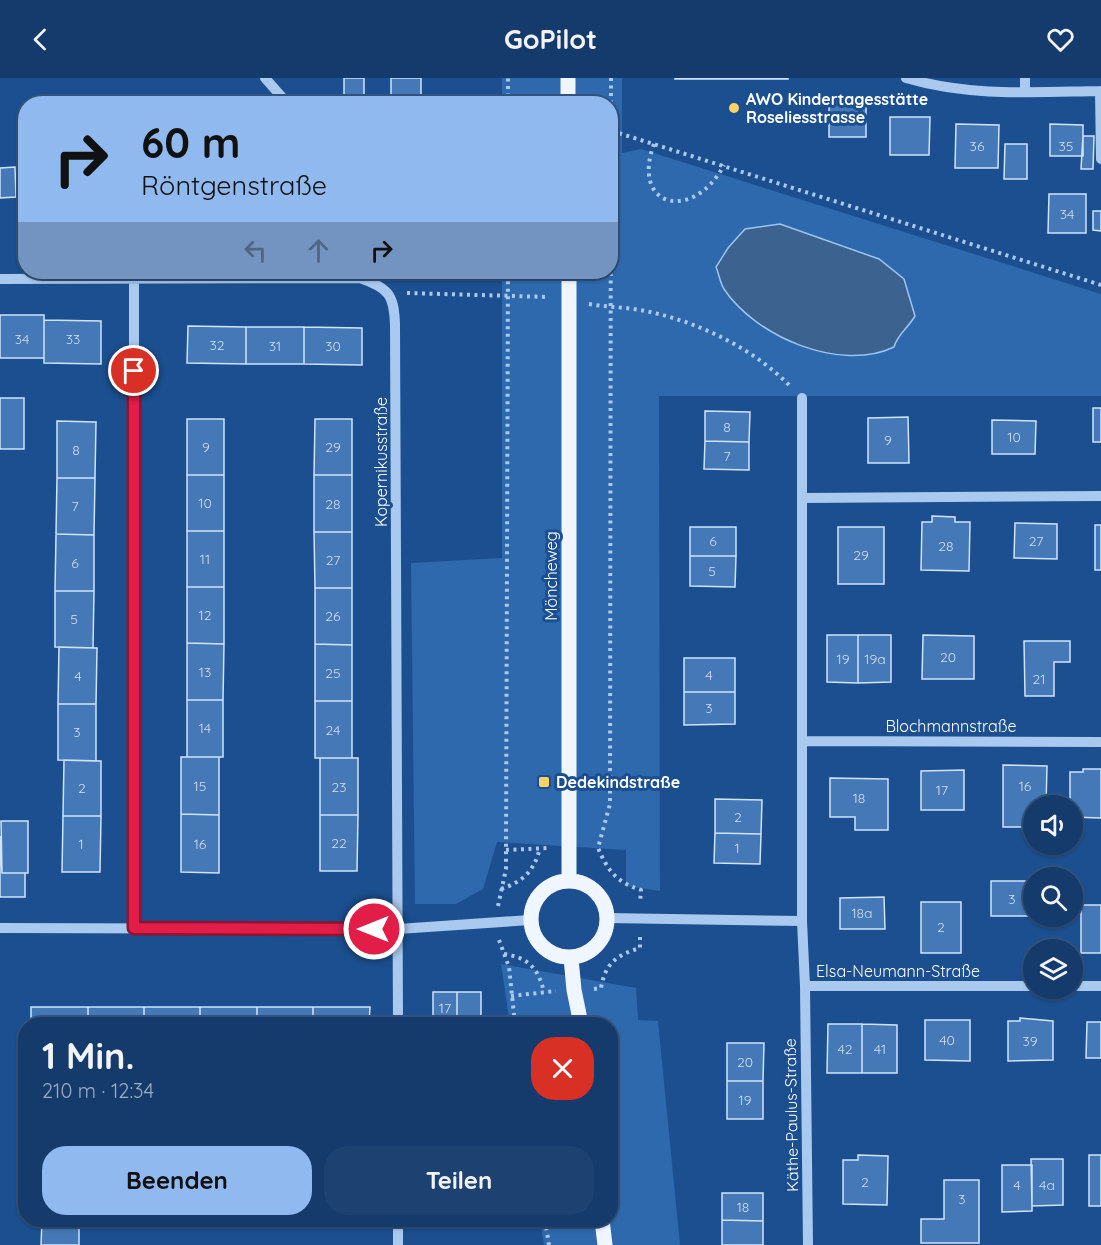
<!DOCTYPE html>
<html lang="de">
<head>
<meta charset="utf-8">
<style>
  body { margin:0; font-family:Quicksand,sans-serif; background:#1d4271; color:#f1f3f6; height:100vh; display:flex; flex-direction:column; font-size:22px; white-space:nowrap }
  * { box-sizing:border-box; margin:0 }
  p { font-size:20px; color:#9dadc1 }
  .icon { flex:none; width:33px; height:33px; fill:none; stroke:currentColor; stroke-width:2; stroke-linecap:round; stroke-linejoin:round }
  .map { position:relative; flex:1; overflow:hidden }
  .sheet { position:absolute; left:18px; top:939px; width:600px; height:210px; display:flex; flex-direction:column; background:#143b6b; border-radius:24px; box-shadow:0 2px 4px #0004,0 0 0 2px #33557e }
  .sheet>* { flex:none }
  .hud { position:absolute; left:18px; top:18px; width:600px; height:183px; border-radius:24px; box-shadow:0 2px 4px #0004,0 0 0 2px #33557e; background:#90b9f0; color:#111; overflow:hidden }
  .tools { position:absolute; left:1023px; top:717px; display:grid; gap:12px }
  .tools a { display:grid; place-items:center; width:60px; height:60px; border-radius:50%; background:#143b6b; box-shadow:0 2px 4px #0004,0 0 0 2px #33557e; font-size:30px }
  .pin { position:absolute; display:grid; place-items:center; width:51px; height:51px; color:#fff; margin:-26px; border:3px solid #fff; border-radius:50%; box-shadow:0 2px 6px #0007 }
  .me { position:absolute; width:66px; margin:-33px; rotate:270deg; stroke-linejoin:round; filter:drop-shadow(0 0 4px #0008) }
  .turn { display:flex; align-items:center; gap:21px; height:126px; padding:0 24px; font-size:27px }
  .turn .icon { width:78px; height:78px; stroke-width:2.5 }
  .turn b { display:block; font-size:42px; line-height:51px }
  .lanes { display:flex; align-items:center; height:57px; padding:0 24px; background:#0003; justify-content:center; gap:30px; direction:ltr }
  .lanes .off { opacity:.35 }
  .round { display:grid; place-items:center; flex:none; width:63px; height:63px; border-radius:24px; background:#1d4271 }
  .headline { display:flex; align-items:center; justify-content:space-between; height:102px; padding:0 24px }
  h1 { font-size:36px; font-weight:700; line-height:45px }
  .button { display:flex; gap:12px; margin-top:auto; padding:12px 24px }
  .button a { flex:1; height:69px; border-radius:24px; background:#90b9f0; color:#111; font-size:24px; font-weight:700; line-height:69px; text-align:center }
  .button a+a { background:#1d4271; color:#f1f3f6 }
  header { display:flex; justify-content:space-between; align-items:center; height:78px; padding:0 24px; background:#143b6b; font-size:27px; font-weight:700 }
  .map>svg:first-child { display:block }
</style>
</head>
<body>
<header><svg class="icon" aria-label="back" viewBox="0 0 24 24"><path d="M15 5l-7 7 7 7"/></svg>GoPilot<svg class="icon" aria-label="heart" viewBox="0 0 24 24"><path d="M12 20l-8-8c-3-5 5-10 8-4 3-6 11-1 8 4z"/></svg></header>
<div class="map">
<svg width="1101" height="1167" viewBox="0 0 1101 1167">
  <rect width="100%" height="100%" fill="#1b4f8f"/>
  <path fill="#2e69ad" d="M502,0H622V75L641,71L1101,216V318H659L660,813L626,808V772L497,764L483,811L456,826H415L411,485L502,480V194H610V26L502,25Z
    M501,886L636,910L638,942L658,943L680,1167H544L540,1142H610V946H510Z"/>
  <path fill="#3c6290" stroke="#9cc4f0" stroke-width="1.5" d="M780,146L879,181L904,201L915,238C908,250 897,257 894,269C840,295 755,258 724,211C720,205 719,196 716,189L728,170L745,151Z"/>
  <path fill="#4478b7" stroke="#cfe3fa" stroke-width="1.5" d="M344,0H364V26H344Z
    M391,0H421V26H391Z
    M675,0H788V1H675Z
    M829,22L866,23V59H829Z
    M890,39H930L929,77H890Z
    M956,46L999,47L998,90H955Z
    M1050,46L1083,47V78H1050Z
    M1083,58H1094L1093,91H1081Z
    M1005,66H1027V101H1004Z
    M15,89L16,119L0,120V90Z
    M1049,116H1086V155H1048Z
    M18,123H26V159H18Z
    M1093,133H1101V153L1093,152Z
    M0,237H44V280H0Z
    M44,242L101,243V286L44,285Z
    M188,248L246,249V286L187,285Z
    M246,249H304V286H246Z
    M304,249L362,250V287L304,286Z
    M0,320H24V371H0Z
    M1093,330H1101V364H1093Z
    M705,333L750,334L749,364L705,363Z
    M908,339L909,385H868V340Z
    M187,341H224V397H187Z
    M315,341H352V397H314Z
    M992,342L1036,343L1035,376H992Z
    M57,343L96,344L95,400H57Z
    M705,363L749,364V392L704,391Z
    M187,397H224V453H187Z
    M314,397H352V454H314Z
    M57,400H95L94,457L56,456Z
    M932,438L955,439V444H970L969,493L921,492L922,444H932Z
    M1015,445L1057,446V481L1014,480Z
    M1095,447H1101V492H1095Z
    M690,449H736V478H690Z
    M838,449H884V506H838Z
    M187,453H224V509H187Z
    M314,454H352V510H315Z
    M56,456L94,457V513H55Z
    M690,478H736L735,509L690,508Z
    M187,509H224V566L187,565Z
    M315,510H352V567L315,566Z
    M55,513H94L93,570L55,569Z
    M827,557H858V605L827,604Z
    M858,557H891V604L858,605Z
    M923,557L974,558V601H922Z
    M1024,563H1070V584H1054V618H1025Z
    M187,565L224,566L223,622H187Z
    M315,566L352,567V623H315Z
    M59,569L97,570L96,626H58Z
    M684,580H735V614H684Z
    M684,614H735V646L684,647Z
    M187,622H223V679H187Z
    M315,623H352V680H315Z
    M58,626H96V683L58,682Z
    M181,679H219V737L181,736Z
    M320,680H358V737H320Z
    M64,682L101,683V738H63Z
    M1003,687L1047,688L1046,728H1034V749H1003Z
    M1083,691H1101V740L1072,739V728H1070V694H1083Z
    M964,692V732H921V693Z
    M830,700L888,701V752H855V739H830Z
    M715,721L762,722L761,756L715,755Z
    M181,736L219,737V795L181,794Z
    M320,737H358L357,793H320Z
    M63,738H101L100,794H62Z
    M1,743H28V795H2Z
    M715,755L761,756L760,786L714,785Z
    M0,758L2,795H25V819H0Z
    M991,803H1034V838H991Z
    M884,819L885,851H840V820Z
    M921,824H961V875H921Z
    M1081,827H1101V875H1081Z
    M433,914H457V946H433Z
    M457,914H481V946H457Z
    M31,929H88V946H31Z
    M88,929H144V946H88Z
    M144,929H200V946H144Z
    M200,929H257V946H200Z
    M257,929H313V946H257Z
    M313,929H370L369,946H313Z
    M1020,940L1053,943V982L1008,983V943H1020Z
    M925,942H970V983L925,982Z
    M1087,944H1101V980H1086Z
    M828,946H862V995H827Z
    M862,946L897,947V995H862Z
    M727,965H764L763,1003H727Z
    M727,1003H763V1041H727Z
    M858,1077L888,1078L887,1127L843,1126V1082H858Z
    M1089,1077H1101V1128H1089Z
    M1031,1081H1063V1127L1032,1128Z
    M1002,1087H1032V1133L1002,1134Z
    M944,1102H979V1165H921V1141H944Z
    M722,1115H763V1143L722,1142Z
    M42,1142H79V1167H41Z
    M722,1142L763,1143V1167H722Z"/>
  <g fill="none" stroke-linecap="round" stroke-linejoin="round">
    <path stroke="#a9c9ee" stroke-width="4" stroke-dasharray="3 4.5" stroke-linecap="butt" d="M611,0L610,726L598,770C608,793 616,804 641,812L640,825
      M508,26V0
      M612,53L1101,207
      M654,66C630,131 694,144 724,87
      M407,215L549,219
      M589,226C606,229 623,229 640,232C695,242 752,269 791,309
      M506,772L549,770
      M501,811C524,803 534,793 540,770
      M498,828L506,791V772L508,194
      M499,862L509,889L515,946
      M504,876C529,880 538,890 544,914
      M594,911L601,910C605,886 616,877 640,870V856
      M511,918L556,913
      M545,1142L549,1167"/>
    <path stroke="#a9c9ee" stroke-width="10" d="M265,0L288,26
      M906,0C970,19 1035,14 1101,13
      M1025,0V14
      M1100,13L1101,81
      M0,201L360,200C389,210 394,217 395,247L398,946
      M802,420L1101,418
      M802,663L1101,664
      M607,840L802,843L805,908H1034
      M802,843V320
      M0,850L398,851L530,842
      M134,850V200
      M805,908L808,1167
      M1072,908H1101
      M398,1167V1142"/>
    <path stroke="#f0f6ff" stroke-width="15" d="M568,0V26
      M569,194V803
      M531 841a38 38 0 1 1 76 0a38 38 0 1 1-76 0Z
      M571,880L574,912L581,946
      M602,1142L605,1167"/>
  </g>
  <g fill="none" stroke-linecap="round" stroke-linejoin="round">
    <defs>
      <path id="route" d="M134,293V850L374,851"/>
    </defs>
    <use href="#route" stroke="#92132f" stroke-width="15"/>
    <use href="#route" stroke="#e11d48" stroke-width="10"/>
  </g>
  <g fill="#ffd166" stroke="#1b4f8f" stroke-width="2">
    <circle cx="734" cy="30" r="6"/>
    <rect x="538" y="698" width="12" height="12" rx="3"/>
  </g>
  <g text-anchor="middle" stroke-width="6" stroke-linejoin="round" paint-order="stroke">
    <g font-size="14" fill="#d0dded">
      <text x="977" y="73">36</text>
      <text x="1066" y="73">35</text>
      <text x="1067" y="141">34</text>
      <text x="22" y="266">34</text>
      <text x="73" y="266">33</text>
      <text x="217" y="272">32</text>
      <text x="275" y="273">31</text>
      <text x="333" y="273">30</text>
      <text x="727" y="354">8</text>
      <text x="1014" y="364">10</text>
      <text x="888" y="367">9</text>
      <text x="206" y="374">9</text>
      <text x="333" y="374">29</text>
      <text x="76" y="377">8</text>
      <text x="727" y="383">7</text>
      <text x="205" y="430">10</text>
      <text x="333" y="431">28</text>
      <text x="75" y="433">7</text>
      <text x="713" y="468">6</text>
      <text x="1036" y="468">27</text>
      <text x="946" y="473">28</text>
      <text x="861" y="482">29</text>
      <text x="205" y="486">11</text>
      <text x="333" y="487">27</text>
      <text x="75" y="490">6</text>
      <text x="712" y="498">5</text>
      <text x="205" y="542">12</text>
      <text x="333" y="543">26</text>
      <text x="74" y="546">5</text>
      <text x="948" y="584">20</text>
      <text x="843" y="586">19</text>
      <text x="875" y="586">19a</text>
      <text x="205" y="599">13</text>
      <text x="333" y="600">25</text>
      <text x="709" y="602">4</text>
      <text x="78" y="603">4</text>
      <text x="1039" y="606">21</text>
      <text x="709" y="635">3</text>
      <text x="205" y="655">14</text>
      <text x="333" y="657">24</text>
      <text x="77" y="659">3</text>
      <text x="200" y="713">15</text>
      <text x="1025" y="713">16</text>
      <text x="339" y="714">23</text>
      <text x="82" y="715">2</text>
      <text x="942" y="717">17</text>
      <text x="859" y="725">18</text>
      <text x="738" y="744">2</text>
      <text x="339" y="770">22</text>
      <text x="81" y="771">1</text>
      <text x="200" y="771">16</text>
      <text x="737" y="775">1</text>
      <text x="1012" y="826">3</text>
      <text x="862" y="840">18a</text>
      <text x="941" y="854">2</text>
      <text x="445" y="935">17</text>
      <text x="947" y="967">40</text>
      <text x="1030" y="968">39</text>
      <text x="845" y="976">42</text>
      <text x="880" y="976">41</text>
      <text x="745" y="989">20</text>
      <text x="745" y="1027">19</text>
      <text x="865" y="1109">2</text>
      <text x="1017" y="1112">4</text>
      <text x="1047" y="1112">4a</text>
      <text x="962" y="1126">3</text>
      <text x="743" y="1134">18</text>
    </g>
    <g font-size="16" font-weight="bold" fill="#fff" stroke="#1b4f8f" text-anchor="start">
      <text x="746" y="27">AWO Kindertagesstätte<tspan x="746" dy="18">Roseliesstrasse</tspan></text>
      <text x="556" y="710">Dedekindstraße</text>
    </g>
    <g font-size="16" fill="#fff" stroke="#1b4f8f">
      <text transform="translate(381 384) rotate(-90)" y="6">Kopernikusstraße</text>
      <text transform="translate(551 498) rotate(-90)" y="6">Möncheweg</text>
      <text x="951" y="654">Blochmannstraße</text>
      <text x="898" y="899">Elsa-Neumann-Straße</text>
      <text transform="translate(791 1037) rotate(-91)" y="6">Käthe-Paulus-Straße</text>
    </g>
  </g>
</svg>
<div class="tools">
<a><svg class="icon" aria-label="sound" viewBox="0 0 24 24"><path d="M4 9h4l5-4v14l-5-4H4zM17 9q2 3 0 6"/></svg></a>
<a><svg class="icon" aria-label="search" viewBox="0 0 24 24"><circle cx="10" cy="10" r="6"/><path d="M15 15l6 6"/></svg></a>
<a><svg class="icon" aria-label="layers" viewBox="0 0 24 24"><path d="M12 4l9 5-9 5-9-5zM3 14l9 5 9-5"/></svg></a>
</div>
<div class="pin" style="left:134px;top:293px;background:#d93025"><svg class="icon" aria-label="arrive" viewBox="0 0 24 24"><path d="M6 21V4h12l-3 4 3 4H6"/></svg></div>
<svg class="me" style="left:374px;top:851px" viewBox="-20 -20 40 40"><circle r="17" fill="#e11d48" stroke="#fff" stroke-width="3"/><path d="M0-11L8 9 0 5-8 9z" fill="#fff"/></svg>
<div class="hud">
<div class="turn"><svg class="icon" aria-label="right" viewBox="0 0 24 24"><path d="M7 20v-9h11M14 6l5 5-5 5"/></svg><div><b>60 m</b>Röntgenstraße</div></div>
<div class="lanes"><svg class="icon off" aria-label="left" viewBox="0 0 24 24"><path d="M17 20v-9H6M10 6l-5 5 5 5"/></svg><svg class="icon off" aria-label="ahead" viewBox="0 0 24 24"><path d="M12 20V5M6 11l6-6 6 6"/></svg><svg class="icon" aria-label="right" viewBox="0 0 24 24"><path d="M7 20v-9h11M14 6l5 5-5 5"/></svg></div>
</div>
<section class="sheet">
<div class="headline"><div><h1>1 Min.</h1><p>210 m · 12:34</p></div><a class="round" style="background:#d93025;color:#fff"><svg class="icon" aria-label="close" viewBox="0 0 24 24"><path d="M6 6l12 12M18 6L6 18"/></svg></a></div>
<div class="button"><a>Beenden</a><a>Teilen</a></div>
</section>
</div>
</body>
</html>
